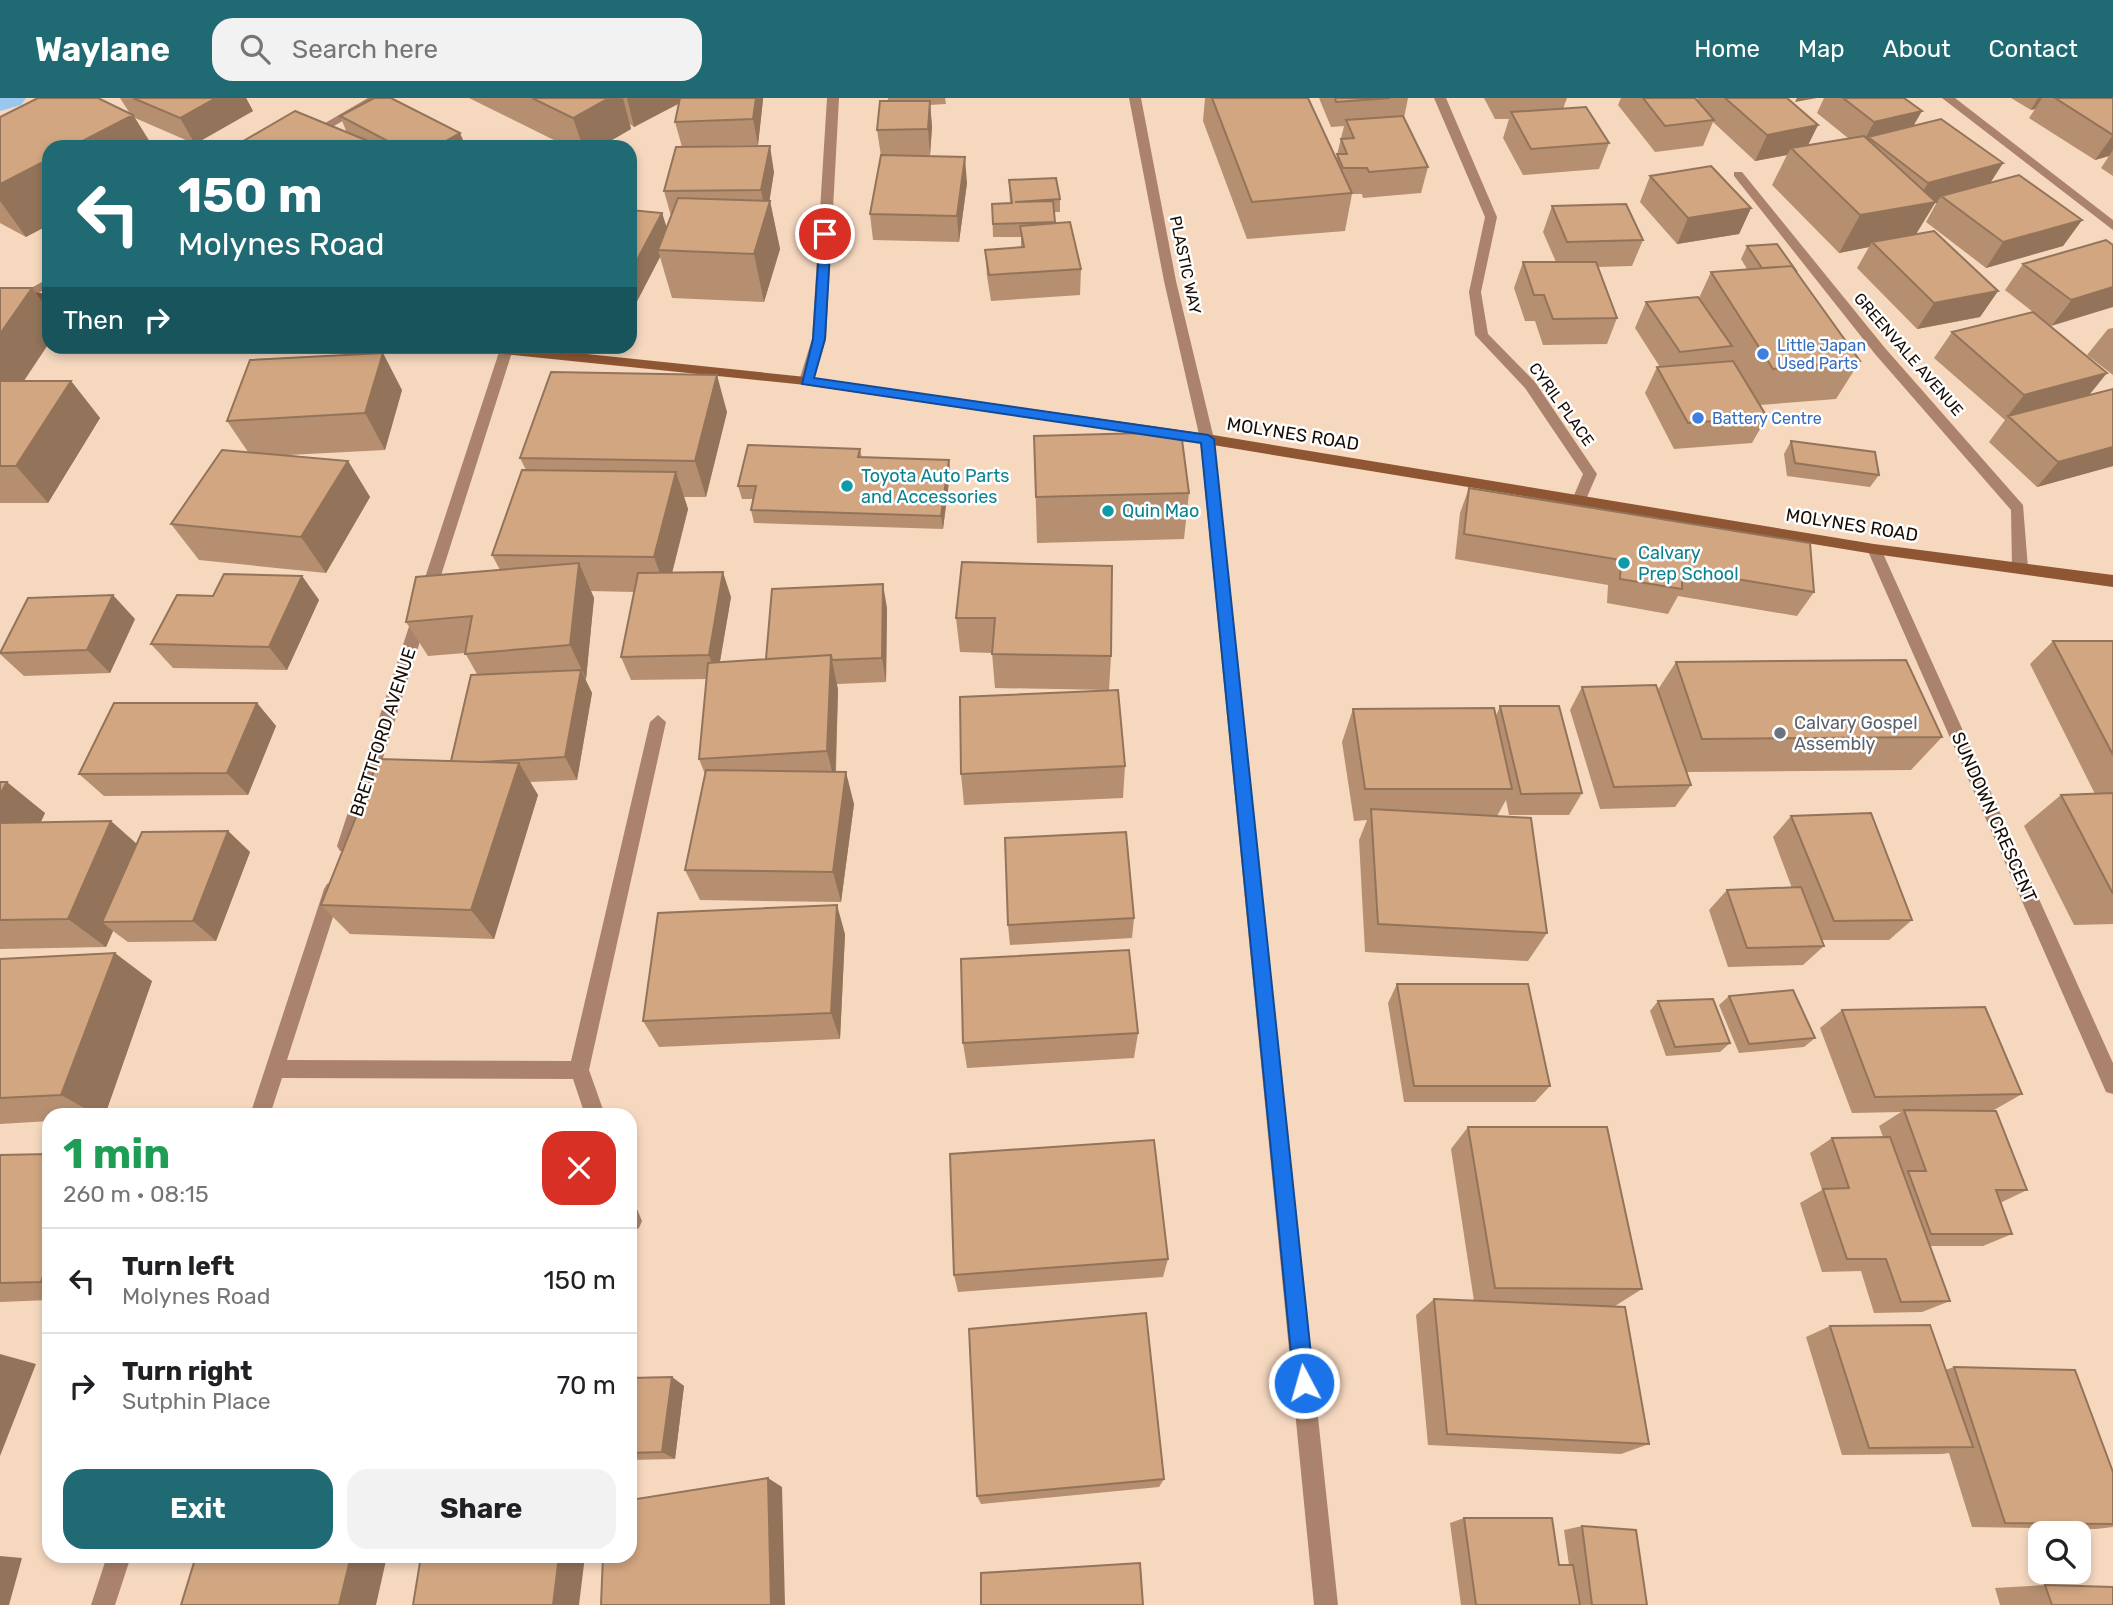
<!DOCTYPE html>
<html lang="en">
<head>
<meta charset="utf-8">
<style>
  body { margin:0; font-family:Rubik,sans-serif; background:#f2f2f2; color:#202124; height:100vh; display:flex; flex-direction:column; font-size:26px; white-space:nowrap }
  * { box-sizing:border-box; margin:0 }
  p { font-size:23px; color:#757577 }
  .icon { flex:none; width:38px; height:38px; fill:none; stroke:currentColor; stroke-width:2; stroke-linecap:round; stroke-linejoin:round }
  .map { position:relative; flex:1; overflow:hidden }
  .panel { position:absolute; left:42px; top:1010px; width:595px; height:455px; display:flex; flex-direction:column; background:#fff; border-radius:21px; box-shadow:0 4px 10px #0003 }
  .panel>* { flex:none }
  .guide { position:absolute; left:42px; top:42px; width:595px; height:214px; border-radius:21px; box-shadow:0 4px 10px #0003; background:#1f6a73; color:#fff; overflow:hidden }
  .buttons { position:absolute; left:2028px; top:1423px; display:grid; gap:14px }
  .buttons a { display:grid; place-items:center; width:63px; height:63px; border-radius:14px; background:#fff; box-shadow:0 4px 10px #0003; font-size:35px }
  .pin { position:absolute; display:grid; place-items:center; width:60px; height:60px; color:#fff; margin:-30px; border:4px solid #fff; border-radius:50%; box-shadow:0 2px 7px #0007 }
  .me { position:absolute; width:77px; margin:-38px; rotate:354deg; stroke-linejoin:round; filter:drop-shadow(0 0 5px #0008) }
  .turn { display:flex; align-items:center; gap:24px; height:147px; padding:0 21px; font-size:32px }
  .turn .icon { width:91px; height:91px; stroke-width:2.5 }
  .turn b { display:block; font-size:49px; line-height:60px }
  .then { display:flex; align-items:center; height:66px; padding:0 21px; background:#0003; gap:14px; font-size:26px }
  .round { display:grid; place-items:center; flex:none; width:74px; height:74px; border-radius:21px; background:#f2f2f2 }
  .head { display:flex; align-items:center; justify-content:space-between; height:119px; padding:0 21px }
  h1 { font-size:42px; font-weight:700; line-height:52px; color:#1e9e55 }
  .primary-button { display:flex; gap:14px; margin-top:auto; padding:14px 21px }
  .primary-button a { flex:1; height:80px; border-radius:21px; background:#1f6a73; color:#fff; font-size:28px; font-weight:700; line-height:80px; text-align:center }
  .primary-button a+a { background:#f2f2f2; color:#202124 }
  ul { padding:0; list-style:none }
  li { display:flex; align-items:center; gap:21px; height:105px; padding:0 21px; border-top:2px solid #e0e0e0 }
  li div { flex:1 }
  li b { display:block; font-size:26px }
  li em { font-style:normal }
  header { display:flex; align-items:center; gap:42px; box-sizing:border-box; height:98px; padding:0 35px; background:#1f6a73; color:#fff }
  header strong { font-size:33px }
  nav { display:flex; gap:38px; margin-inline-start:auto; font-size:24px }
  .search { width:490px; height:63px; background:#f2f2f2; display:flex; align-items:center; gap:18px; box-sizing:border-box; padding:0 24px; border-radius:21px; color:#757577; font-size:26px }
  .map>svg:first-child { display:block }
</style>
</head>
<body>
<header>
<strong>Waylane</strong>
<div class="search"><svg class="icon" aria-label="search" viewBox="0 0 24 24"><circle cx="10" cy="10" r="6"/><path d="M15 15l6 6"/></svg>Search here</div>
<nav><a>Home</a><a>Map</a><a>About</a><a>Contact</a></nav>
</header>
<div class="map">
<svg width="2113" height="1507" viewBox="0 0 2113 1507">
  <rect width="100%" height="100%" fill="#f6d8bf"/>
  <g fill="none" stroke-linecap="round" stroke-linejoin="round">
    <path fill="#99c7ed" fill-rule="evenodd" d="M0,0H26L21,7L0,13Z"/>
    <path fill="#ab836c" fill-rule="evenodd" d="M368,0H382L298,49H284Z
      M827,0H839L826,241L813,283L806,287L799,283L812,241Z
      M1129,0H1141L1176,183L1214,341L1338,1507H1314L1200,341L1164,183Z
      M1434,0H1446L1497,119L1481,194L1488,236L1535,284L1597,376L1584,406L1579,407L1572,402L1583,376L1525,290L1475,237L1469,194L1485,119Z
      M1942,0H1955L2113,122V132Z
      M1734,74H1742L1885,250L2023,407L2028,470L2025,474L2020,476L2012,470L2011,412L1875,256L1734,78Z
      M49,180V189L30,200H20L19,197Z
      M501,248L513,251L355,748L352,753H340L337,748Z
      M1874,446L1881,451L2113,965V996L2106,994L1867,451Z
      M658,617L666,624L589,972L605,1017H585L573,981L282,980L270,1017H250L324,791L327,786L333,783L339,786L342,791L287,962L571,963L650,624Z
      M630,1108L637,1111L642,1123L639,1130L632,1133Z
      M107,1458H131L115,1507H91Z"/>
    <path fill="#8f5634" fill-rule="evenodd" d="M0,190L49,196V204L0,198Z
      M458,248H510L806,279L1207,336L1874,446L2113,477V489L1874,456L1207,346L806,287L464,252Z"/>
  </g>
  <path fill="#b58f6f" d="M120,0H246L253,13L195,46L135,20L153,49L26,139L0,125V18L129,14Z
    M469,0H763L758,47L719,48L774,74L769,103H770L780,151L764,204L672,200L660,159L633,211L630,210V112L662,115L667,130L671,118L664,93L682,49L675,24L679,5L634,29L630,26L631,31L600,49H568Z
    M888,0H945L946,6L930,7L932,29L930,57L890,58L967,85L959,144L873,142L870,116L881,58L877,32L888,3Z
    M1205,0H1308L1336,61L1344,28L1331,29L1319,0H1408L1404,20L1428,69L1421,95L1363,100L1362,96H1352L1345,133L1247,141L1203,23Z
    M1484,0H1567L1563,11L1609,45L1599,71L1523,77L1503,40L1509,21H1495Z
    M1621,0H1695L1697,3L1698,0H1787L1818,27L1808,47L1848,40L1817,15L1824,0H1904L1914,28L2003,65L1991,84L2082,122L2063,148L1986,170L1926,124L1937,104L1935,105L1916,136L1998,193L1980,219L1917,231L1857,170L1869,149L1839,155L1772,87L1787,57L1755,63L1713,24L1703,48L1655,54L1618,7Z
    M2011,0H2113V78L2101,70L2109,58L2095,62L2029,20L2035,11L2031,12Z
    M340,18L466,49H233L347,35Z
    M1650,78L1751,110L1739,136L1677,146L1640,104Z
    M1009,82L1060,101V114H1054L1055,125L1081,171L1080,197L991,203L987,178L985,152L1021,149V139H993L992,106L1010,105Z
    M1552,108L1643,142L1632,168L1598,169L1617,220L1607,246L1543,247L1535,223H1525L1514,190L1523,164H1556L1543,134Z
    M2113,147L2051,228L2035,215L2088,297L2113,291V368L2037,389L1989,344L2005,322L1934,260L1952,234L2033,214L2005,192L2023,166Z
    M1747,148L1860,263L1836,301L1760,307L1767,319L1752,345L1674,351L1645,295L1657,269H1660L1635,230L1646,204L1699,200L1711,174L1747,171L1741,161Z
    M0,190L49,212V245L24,283H71L100,320L48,405H0Z
    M2113,230V277L2087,257L2108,231Z
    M402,292L385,352L288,357L348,363L370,399L326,475L199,462L171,426L248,354L227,323Z
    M727,314L706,399H684L688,411L672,475L731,499L720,564L767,561L887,510L886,584L837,586L838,592L836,674L854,706L841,804L700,802L685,772L705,676L699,661L707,581L631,582L621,559L634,494L591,493L594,500L586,581H585L592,595L577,682L530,684L538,697L494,841L350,836L321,807L451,663L477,576L465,555L428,558L406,524L500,472L492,457L526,372L520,360Z
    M1034,338L1189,395L1184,441L1037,445Z
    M1791,343L1879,377L1870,389L1787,378L1784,356Z
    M860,351L862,360L949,362L950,375L943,431L754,425L751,412L753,401H742L738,388Z
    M1469,390L1814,494L1797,518L1678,498L1668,516L1607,505L1608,487L1455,461L1460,415Z
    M962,464L1111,558L1109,592L995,590L992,555L960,554L956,520Z
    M302,478L319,502L287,572L173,570L151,546L213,498Z
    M135,521L110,575L24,578L0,556V554Z
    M2053,543H2113V826L2074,827L2024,728L2061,697L2095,696L2030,566Z
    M1676,564L1942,639L1911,672L1686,674L1691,687L1675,709L1600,711L1570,612L1582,589L1657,593Z
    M257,605L276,628L248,697L104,698L79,676Z
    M1500,608L1582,695L1569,717H1509L1506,702L1497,718L1547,835L1528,863L1365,854L1359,742L1367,722L1354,723L1342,644L1353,611L1496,618Z
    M1125,668L1123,700L964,707L961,676Z
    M0,684L45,715L41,724L136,746L228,733L250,754L216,843L128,844L113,833L106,849L0,851Z
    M1791,718L1912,822L1889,842H1822L1824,848L1803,867L1728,869L1709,812L1727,792L1792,790L1773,739Z
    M1134,820L1132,840L1010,847L1008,827Z
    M845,836L840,941L659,949L643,923Z
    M0,861L152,883L105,1017H49V1023L0,1026Z
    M1397,886L1550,988L1535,1004H1404L1388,905Z
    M1729,898L1815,940L1804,949L1739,955L1719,907Z
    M1658,903L1730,945L1720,954L1666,958L1650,913Z
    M1842,912L2022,996L1994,1012H1962L2027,1092L2000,1105L2012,1136L1983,1148H1930L1950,1203L1922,1214L1874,1215L1861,1173L1822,1174L1800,1105L1822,1092L1810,1055L1832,1040L1883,1039L1879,1028L1901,1014L1852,1015L1820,930Z
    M1138,935L1134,960L967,970L963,945Z
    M1468,1029L1642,1191L1615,1208L1649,1346L1621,1356L1428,1347L1416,1217L1434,1201L1474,1203L1451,1051Z
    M49,1056V1202L0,1204V1057Z
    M1168,1161L1163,1179L958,1194L954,1177Z
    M1830,1228L1945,1272L1954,1269L2113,1374V1429L2096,1431L1972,1429L1949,1355L1942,1356L1842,1357L1806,1239Z
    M672,1279L684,1288L675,1361L630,1362V1280Z
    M1164,1381L1159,1389L981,1406L977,1398Z
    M1464,1420L1559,1467H1569L1564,1432L1582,1428L1647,1507H1461L1450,1425Z
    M2045,1487L2113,1507H2000L1995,1490Z"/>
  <path fill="#93745a" d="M216,0H246L253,13L195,46L180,20Z
    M609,0H623L631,31L600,49H583L573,20Z
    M627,0H683L684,3L634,29Z
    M756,0H763V2L758,47L753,21Z
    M1797,0H1817L1795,4Z
    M2038,0H2042L2035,11L2031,12Z
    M930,3L932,29L930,57L928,31Z
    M1922,13L1907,39H1868L1863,49L1860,50L1874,24Z
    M133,17L153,49H71Z
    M1818,27L1805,53L1791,50L1787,57L1755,63L1767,37Z
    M460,35L466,49H435Z
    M2113,37V52L2109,58L2095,62Z
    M770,48L774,74L768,112L770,103L780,151L764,204L754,156L766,116L761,92Z
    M965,59L967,85L959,144L957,118Z
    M49,61V127L26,139L0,103V86Z
    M2003,65L1986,91L1941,98L1937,104L1935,105L1913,141L1872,144L1869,149L1839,155L1860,117L1915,107L1928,85Z
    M1751,110L1739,136L1677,146L1688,120Z
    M662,115L670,141L658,152L660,159L633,211L630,201V175Z
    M2082,122L2063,148L1986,170L2003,144Z
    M2113,189V209L2051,228L2071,202Z
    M32,190L49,212V245L0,318V236Z
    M1998,193L1980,219L1917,231L1934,205Z
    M383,255L402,292L385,352L365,315Z
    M2107,275L2086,301L2008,318L2004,323L2024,297Z
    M717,277L727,314L706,399L695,363Z
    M71,283L100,320L48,405L16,368Z
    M2113,349V368L2037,389L2058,364Z
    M949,362L950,375L943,431L941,418Z
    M348,363L370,399L326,475L301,439Z
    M676,374L688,411L667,495L654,459Z
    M579,465L594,500L586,581L570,547Z
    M723,474L731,499L717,580L709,557Z
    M302,478L319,502L287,572L269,549Z
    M883,486L887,510L886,584L882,560Z
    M113,497L135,521L110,575L87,552Z
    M831,557L838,592L835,685L827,653Z
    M581,572L592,595L577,682L565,659Z
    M257,605L276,628L248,697L227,675Z
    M519,665L538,697L494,841L471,812Z
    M846,674L854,706L841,804L833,774Z
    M7,684L45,715L25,756L0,736V696Z
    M111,723L146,754L102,824L113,833L106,849L68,821Z
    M228,733L250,754L216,843L193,823Z
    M837,807L845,836L840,941L831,915Z
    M115,855L152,883L105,1017H97L61,997Z
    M49,1163V1187L41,1184Z
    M0,1256L36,1266L0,1358Z
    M672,1279L684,1288L675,1361L662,1354Z
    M768,1380L782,1389L785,1507H771Z
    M0,1458L22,1460L9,1507H0Z
    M351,1458H387L376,1507H339Z
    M559,1458H585L579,1507H553Z"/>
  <path fill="#d2a681" stroke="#93745a" stroke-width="2" d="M38,0H98L133,17L71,49H49V61L0,86V19Z
    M133,0H216L180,20Z
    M374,0H391L460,35L435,49H399L340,18Z
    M532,0H609L573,20Z
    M680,0H756L753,21L675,24Z
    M1212,0H1308L1352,95L1252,104Z
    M1335,0H1390L1336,4Z
    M1643,0H1695L1714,22L1665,28Z
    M1725,0H1787L1818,27L1767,37Z
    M1843,0H1904L1922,13L1874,24Z
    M2055,0H2113V37Z
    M880,3H930L928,31L877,32Z
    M1586,9L1609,45L1531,51L1511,14Z
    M295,13L373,45L366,49H233Z
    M1403,18L1428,69L1369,74L1367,70H1343L1337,56H1347L1341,41L1354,40L1346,22Z
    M1941,21L2003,65L1928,85L1868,39Z
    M1864,38L1936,104L1860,117L1791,50Z
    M770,48L761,92L664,93L676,49Z
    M881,57L965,59L957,118L870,116Z
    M1711,68L1751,110L1688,120L1650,78Z
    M2019,77L2082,122L2003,144L1941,98Z
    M1056,80L1060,101L1015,104L1053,103L1055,124L993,126L992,106L1012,105L1009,82Z
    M678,100L770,103L754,156L658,152Z
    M1626,106L1643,142L1567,144L1552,108Z
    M630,112L662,115L630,175Z
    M1070,124L1081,171L989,177L985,152L1024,149L1020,128Z
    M1934,133L1998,193L1934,205L1872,144Z
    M2106,142L2113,147V189L2071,202L2023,166Z
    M1777,146L1797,174L1792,168L1762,170L1747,148Z
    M1523,164H1596L1617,220L1553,221L1544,197H1534Z
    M1792,168L1860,263L1773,271L1711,174Z
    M0,190H32L0,236Z
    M1698,199L1732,248L1680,254L1646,204Z
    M2033,214L2107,275L2024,297L1952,234Z
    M383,255L365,315L227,323L250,262Z
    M1733,263L1767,319L1688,325L1657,269Z
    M551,274L717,277L695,363L520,360Z
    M0,283H71L16,368H0Z
    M2113,291V349L2058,364L2008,318Z
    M1181,334L1189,395L1036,399L1034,338Z
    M1791,343L1875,354L1879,377L1795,365Z
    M748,347L860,351L858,359L949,362L941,418L751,412L756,388H738Z
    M222,352L348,363L301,439L171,426Z
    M522,372L676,374L654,459L492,457Z
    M1469,390L1810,445L1814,494L1682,472V491L1620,481L1621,462L1464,436Z
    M962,464L1112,468L1111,558L992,556L995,520H956Z
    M579,465L570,547L465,556L472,518L406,524L416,479Z
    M723,474L709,557L621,559L638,475Z
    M224,476L302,478L269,549L151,546L177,497L213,498Z
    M883,486L882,560L832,562L831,557L766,561L772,491Z
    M113,497L87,552L0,555L28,500Z
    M2053,543H2113V657Z
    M831,557L827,653L699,661L708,565Z
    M1906,562L1942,639L1702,641L1676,564Z
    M581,572L565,659L481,664L451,663L471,577Z
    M1656,587L1691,687L1614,689L1582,589Z
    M1118,592L1125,668L961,676L960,599Z
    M114,605H257L227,675L79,676Z
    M1500,608H1559L1582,695L1521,696Z
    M1494,610L1512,691H1365L1353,611Z
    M379,661L519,665L471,812L321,807Z
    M706,672L846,674L833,774L685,772Z
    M0,684H7L0,696Z
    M2113,695V796L2061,697Z
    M1371,711L1531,720L1547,835L1378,826Z
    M1871,715L1912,822L1834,823L1791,718Z
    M111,723L68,821L0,822V725Z
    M228,733L193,823L102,824L142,734Z
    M1126,734L1134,820L1008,827L1005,740Z
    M1801,789L1824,848L1747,850L1727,792Z
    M837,807L831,915L643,923L658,815Z
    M1129,852L1138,935L963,945L961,861Z
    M115,855L61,997L0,1000V861Z
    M1397,886H1528L1550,988H1414Z
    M1793,892L1815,940L1749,946L1729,898Z
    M1713,901L1730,945L1675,949L1658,903Z
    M1985,909L2022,996L1875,999L1842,912Z
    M1904,1012L1996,1013L2027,1092H1996L2012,1136H1931L1908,1073H1926Z
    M1468,1029H1607L1642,1191L1495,1190Z
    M1890,1039L1950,1203L1901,1204L1886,1161H1847L1823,1091L1849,1090L1832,1040Z
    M1154,1042L1168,1161L954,1177L950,1056Z
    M49,1056V1163L41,1184L0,1185V1057Z
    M1434,1201L1625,1209L1649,1346L1447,1336Z
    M1146,1215L1164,1381L977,1398L969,1231Z
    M1930,1227L1973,1349L1869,1350L1830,1228Z
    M1954,1269L2075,1272L2113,1374V1426L2005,1425Z
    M672,1279L662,1354L630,1355V1280Z
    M768,1380L771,1507H601L603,1458H630V1402Z
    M1464,1420H1552L1559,1467H1573L1580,1507H1476Z
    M1582,1428L1636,1432L1647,1507H1592Z
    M196,1458H351L339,1507H181Z
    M421,1458H559L553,1507H413Z
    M1140,1465L1143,1507H981V1475Z
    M2045,1487L2113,1489V1507H2052Z"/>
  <path fill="#1a73e8" stroke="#114b97" stroke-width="2" d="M825,132L831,136L825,241L814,280L1208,337L1214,341L1314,1285L1311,1292L1304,1295L1296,1292L1294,1285L1201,345L802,286L813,241L820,136Z"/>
  <g fill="#3f7fe0" stroke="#fff" stroke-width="2.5">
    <circle cx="1763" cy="256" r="7"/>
    <circle cx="1698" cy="320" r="7"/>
  </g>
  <g fill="#0f9aa8" stroke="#fff" stroke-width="2.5">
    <circle cx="847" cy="388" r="7"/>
    <circle cx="1108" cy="413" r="7"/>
    <circle cx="1624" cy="465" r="7"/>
  </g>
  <circle fill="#6b7280" stroke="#fff" stroke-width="2.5" cx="1780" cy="635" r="7"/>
  <g text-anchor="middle" stroke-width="5" stroke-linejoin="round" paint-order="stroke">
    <g font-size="16" fill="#170d05" stroke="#fff">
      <text transform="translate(1186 167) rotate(78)" y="6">PLASTIC WAY</text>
      <text transform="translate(1909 256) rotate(49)" y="6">GREENVALE AVENUE</text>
      <text transform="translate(1562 306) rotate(54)" y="6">CYRIL PLACE</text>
    </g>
    <g font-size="16" fill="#366cbe" stroke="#fff" text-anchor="start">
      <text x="1777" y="253">Little Japan<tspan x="1777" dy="18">Used Parts</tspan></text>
      <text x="1712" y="326">Battery Centre</text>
    </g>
    <g font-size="18" fill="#170d05" stroke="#fff">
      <text transform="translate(1293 336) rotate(9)" y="6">MOLYNES ROAD</text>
      <text transform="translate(1852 427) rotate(9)" y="6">MOLYNES ROAD</text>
      <text transform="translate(383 634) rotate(-72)" y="6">BRETTFORD AVENUE</text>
      <text transform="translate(1994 719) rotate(66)" y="6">SUNDOWN CRESCENT</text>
    </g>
    <g font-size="18" fill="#0d838f" stroke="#fff" text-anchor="start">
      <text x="861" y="384">Toyota Auto Parts<tspan x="861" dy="21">and Accessories</tspan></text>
      <text x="1122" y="419">Quin Mao</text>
      <text x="1638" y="461">Calvary<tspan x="1638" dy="21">Prep School</tspan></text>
    </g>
    <g font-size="18" fill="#5b616d" stroke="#fff" text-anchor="start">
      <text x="1794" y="631">Calvary Gospel<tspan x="1794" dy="21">Assembly</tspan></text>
    </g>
  </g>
</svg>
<div class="buttons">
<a><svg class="icon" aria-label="search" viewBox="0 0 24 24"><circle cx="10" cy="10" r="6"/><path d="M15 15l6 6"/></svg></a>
</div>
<div class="pin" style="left:825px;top:136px;background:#d93025"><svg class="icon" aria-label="arrive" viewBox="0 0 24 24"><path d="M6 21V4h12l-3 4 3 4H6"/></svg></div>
<svg class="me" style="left:1304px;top:1285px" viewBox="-20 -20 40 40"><circle r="17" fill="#1a73e8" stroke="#fff" stroke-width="3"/><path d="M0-11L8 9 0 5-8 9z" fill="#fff"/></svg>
<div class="guide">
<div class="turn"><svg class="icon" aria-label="left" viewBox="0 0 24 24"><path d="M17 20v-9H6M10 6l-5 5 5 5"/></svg><div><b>150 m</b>Molynes Road</div></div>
<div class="then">Then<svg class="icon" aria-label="right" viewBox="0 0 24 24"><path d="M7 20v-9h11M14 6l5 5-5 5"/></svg></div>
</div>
<section class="panel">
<div class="head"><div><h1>1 min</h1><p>260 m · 08:15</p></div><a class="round" style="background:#d93025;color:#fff"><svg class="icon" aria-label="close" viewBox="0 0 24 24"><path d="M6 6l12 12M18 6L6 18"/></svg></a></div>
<ul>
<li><svg class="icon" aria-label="left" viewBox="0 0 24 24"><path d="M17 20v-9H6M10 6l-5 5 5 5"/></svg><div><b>Turn left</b><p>Molynes Road</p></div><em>150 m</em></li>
<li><svg class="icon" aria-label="right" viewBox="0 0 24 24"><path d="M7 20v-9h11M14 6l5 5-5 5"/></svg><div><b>Turn right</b><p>Sutphin Place</p></div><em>70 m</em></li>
</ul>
<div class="primary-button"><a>Exit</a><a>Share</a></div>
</section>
</div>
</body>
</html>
